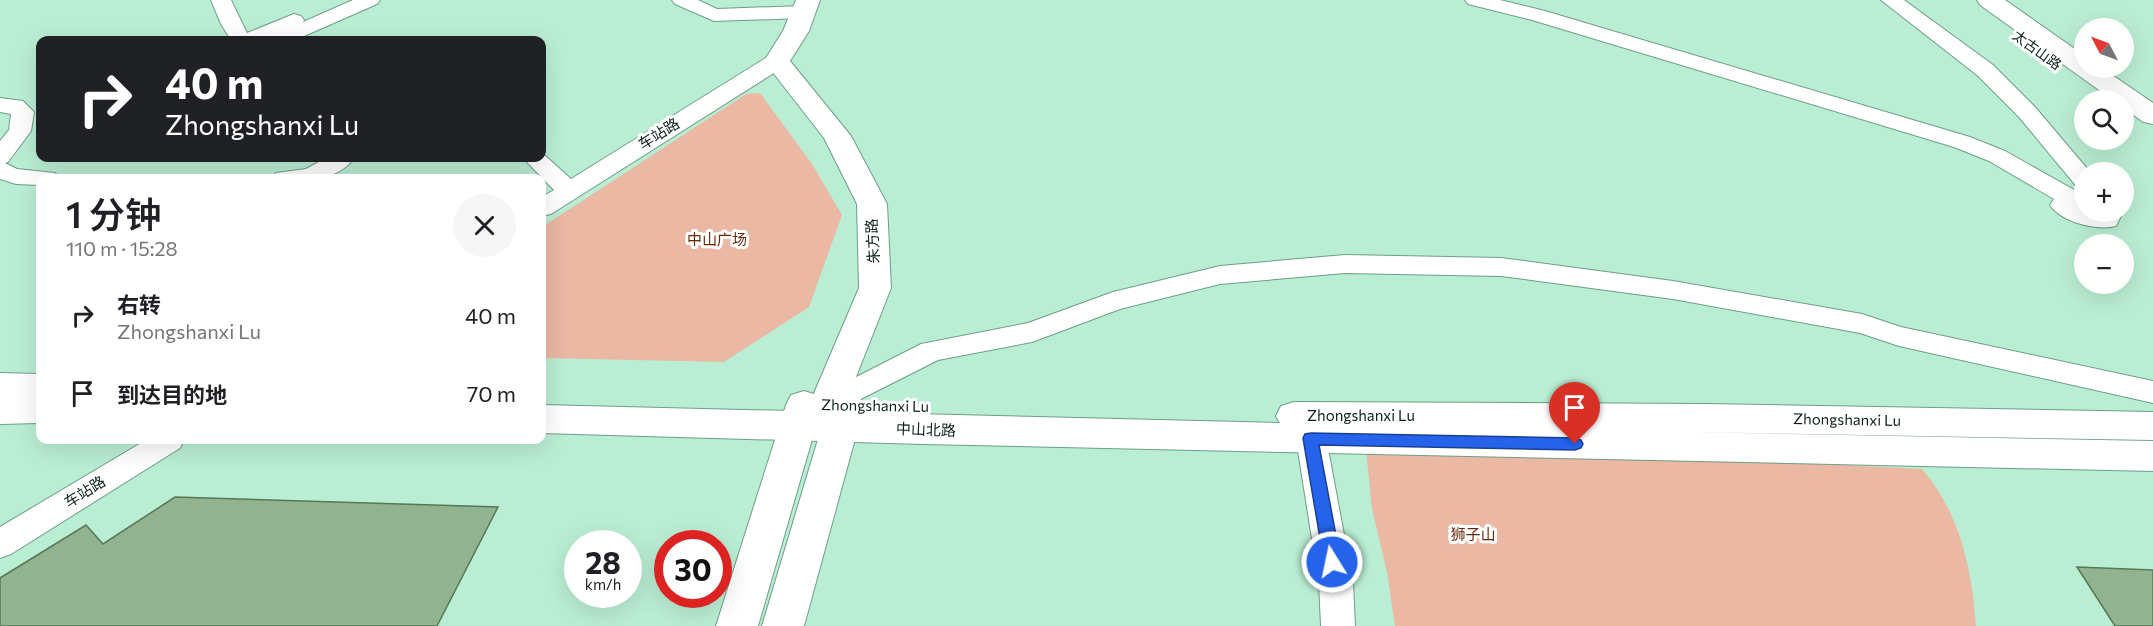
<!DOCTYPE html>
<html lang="zh">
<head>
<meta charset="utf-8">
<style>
  body { margin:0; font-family:Commissioner,"Noto Sans SC",sans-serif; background:#f6f6f6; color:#202124; height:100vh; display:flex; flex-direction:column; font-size:22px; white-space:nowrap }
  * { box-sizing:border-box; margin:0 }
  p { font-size:20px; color:#757577 }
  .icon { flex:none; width:33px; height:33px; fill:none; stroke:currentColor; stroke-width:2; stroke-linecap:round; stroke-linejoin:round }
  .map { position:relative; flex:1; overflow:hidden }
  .details { position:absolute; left:36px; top:174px; width:510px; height:270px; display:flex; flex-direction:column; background:#fff; border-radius:12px; box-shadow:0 6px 24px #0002 }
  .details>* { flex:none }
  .top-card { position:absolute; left:36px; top:36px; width:510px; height:126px; border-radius:12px; box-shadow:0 6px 24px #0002; background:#202124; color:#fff; overflow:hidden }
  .needle { width:39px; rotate:311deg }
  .tools { position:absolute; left:2074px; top:18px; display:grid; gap:12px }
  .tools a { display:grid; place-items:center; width:60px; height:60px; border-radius:50%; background:#fff; box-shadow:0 6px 24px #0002; font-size:30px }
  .speed { position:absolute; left:564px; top:530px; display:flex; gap:12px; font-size:30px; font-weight:700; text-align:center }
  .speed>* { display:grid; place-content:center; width:78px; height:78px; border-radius:50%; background:#fff; box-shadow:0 6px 24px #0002; line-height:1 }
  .speed small { font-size:15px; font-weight:400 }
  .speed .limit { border:9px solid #d22; background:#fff; color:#111 }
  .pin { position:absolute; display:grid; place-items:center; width:51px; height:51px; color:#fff; margin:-62px -26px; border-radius:50% 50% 50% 0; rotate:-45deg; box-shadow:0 0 6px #0007 }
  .pin .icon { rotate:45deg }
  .me { position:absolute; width:66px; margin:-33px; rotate:350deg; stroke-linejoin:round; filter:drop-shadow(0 0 4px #0008) }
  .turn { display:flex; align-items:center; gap:21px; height:126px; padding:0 30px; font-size:27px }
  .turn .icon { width:78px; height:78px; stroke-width:2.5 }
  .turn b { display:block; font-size:42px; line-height:51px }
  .round { display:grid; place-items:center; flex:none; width:63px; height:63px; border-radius:32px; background:#f6f6f6 }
  .summary { display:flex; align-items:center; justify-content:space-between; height:102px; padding:0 30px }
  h1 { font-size:36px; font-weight:600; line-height:45px }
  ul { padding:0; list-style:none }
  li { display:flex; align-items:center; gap:18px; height:78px; padding:0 30px }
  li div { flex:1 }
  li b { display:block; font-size:22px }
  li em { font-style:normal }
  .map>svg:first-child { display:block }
</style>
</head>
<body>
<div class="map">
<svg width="2153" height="626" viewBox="0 0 2153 626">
  <rect width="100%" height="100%" fill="#baeed4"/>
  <path fill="#eab8a3" d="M760,93L812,164L842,215L809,307L724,362L542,358V227L746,94Z
    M1365,440L1922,469C1960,513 1972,569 1976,626H1395L1387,572L1372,509Z"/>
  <path fill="#91b38f" stroke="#587856" stroke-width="1.5" d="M175,497L498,507L437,626H0V578L86,525L103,544Z
    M2077,567L2153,570V626H2115Z"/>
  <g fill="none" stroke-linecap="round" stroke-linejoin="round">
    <defs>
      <path id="minor" d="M211,0H231L247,33L294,14L301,16L304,20L303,22L353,0H380L377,4L295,40H269L270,38L264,40H231L221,24Z
        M672,0H698L717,9L803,6L810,8L813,12L810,16L803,18L714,21L675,4Z
        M1465,0H1500L1545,11L1970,137L2005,151L2085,196V212H2119L2121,216L2116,226C2097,231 2061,222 2050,205L2054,199L1989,161L1954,147L1532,20L1468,4Z
        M1881,0H1904L1993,65L2035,107L2090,172H2085V190L2077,187L2019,117L1977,75Z
        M777,55L785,56L788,61L785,66L551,214L542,216V197L554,190L523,158H542V153L571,179L769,56Z
        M0,98L23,101L34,112L31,131L8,162L5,163L17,169L55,173L59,178H40V185L16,184L0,179V141L9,130L11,114L0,112Z
        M326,158H354C337,183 299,181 272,178L276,173L306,169Z
        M1345,255L1501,258L1673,281L1862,314L1901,327L2153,381V403L1899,346L1860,333L1673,299L1501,276L1345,273L1220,284L1120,309L1032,342L938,360L827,416L817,413L812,405L817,397L921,344L1028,323L1113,292L1220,266Z
        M1311,426L1322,430L1326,438L1353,583L1355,626H1321L1319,583L1296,438L1300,430Z
        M146,440H184L180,448L11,554L0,558V527Z"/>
      <path id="tertiary" d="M796,0H820L809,31L790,61L851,136L887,204L891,288L845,405L840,415L827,419L814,415L809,405L859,288L857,204L824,138L764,61L783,31Z
        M1977,0H2005L2085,56V68H2102L2153,103V124L2143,122L2124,108V100H2113L1980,5Z"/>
      <path id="secondary" d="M804,391L817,395L822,405L758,626H716L786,405L791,395Z
        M846,392L859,396L864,406L804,626H762L828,406L833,396Z"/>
      <path id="primary" d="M0,373L40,374V423L0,424Z
        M1294,402L1707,404L2153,412V440L1687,432L2153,441V471L922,444L542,433V405L1280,423L1276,416L1281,406Z"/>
    </defs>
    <use href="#minor" stroke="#6d9e87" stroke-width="2"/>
    <use href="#tertiary" stroke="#6d9e87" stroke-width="2"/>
    <use href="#secondary" stroke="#6d9e87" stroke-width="2"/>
    <use href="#primary" stroke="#6d9e87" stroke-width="2"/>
    <use href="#minor" fill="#fff" fill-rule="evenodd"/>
    <use href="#tertiary" fill="#fff" fill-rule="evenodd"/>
    <use href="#secondary" fill="#fff" fill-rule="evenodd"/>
    <use href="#primary" fill="#fff" fill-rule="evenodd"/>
  </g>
  <path fill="#2563eb" stroke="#184099" stroke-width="1.5" d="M1311,433L1575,438L1581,440L1583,444L1581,448L1575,450L1319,445L1341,562L1338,567L1332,569L1326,567L1324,562L1303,438L1305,434Z"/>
  <g text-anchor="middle" stroke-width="6" stroke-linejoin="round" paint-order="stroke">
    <g font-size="14" fill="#0c2118" stroke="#fff">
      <text transform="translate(2037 50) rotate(36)" y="5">太古山路</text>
    </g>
    <g font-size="15" fill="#0c2118" stroke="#fff">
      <text transform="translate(659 134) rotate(-32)" y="5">车站路</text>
      <text transform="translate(873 241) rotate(-93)" y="5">朱方路</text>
      <text transform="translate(875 406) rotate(1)" y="5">Zhongshanxi Lu</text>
      <text x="1361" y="421">Zhongshanxi Lu</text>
      <text transform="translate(1847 420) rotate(1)" y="5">Zhongshanxi Lu</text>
      <text transform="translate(926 430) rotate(2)" y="5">中山北路</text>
      <text transform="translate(85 492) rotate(-32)" y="5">车站路</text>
    </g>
    <g font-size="15" fill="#682808" stroke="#fff">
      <text x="717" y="245">中山广场</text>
      <text x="1473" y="540">狮子山</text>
    </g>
  </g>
</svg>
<div class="tools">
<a><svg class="needle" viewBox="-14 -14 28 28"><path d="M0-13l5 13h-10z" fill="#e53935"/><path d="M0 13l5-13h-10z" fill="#757577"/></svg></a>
<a><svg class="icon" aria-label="search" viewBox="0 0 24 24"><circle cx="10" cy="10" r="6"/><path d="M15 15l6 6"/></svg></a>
<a>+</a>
<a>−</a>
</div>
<div class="speed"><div>28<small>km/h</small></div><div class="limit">30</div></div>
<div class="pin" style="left:1575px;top:444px;background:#d93025"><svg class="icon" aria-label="arrive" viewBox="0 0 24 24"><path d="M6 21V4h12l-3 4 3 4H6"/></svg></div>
<svg class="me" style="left:1332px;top:562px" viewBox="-20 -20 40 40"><circle r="17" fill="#2563eb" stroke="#fff" stroke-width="3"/><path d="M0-11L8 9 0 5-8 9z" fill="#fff"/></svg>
<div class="top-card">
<div class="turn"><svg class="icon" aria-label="right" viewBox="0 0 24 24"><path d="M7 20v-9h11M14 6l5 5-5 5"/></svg><div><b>40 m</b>Zhongshanxi Lu</div></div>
</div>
<section class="details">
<div class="summary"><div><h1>1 分钟</h1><p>110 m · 15:28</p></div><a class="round"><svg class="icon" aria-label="close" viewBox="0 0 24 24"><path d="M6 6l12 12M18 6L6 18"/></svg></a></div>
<ul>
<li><svg class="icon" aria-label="right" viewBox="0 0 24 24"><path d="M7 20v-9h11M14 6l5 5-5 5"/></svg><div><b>右转</b><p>Zhongshanxi Lu</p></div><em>40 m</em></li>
<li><svg class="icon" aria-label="arrive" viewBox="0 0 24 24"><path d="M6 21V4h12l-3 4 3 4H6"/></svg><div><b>到达目的地</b></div><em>70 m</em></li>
</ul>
</section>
</div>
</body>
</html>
